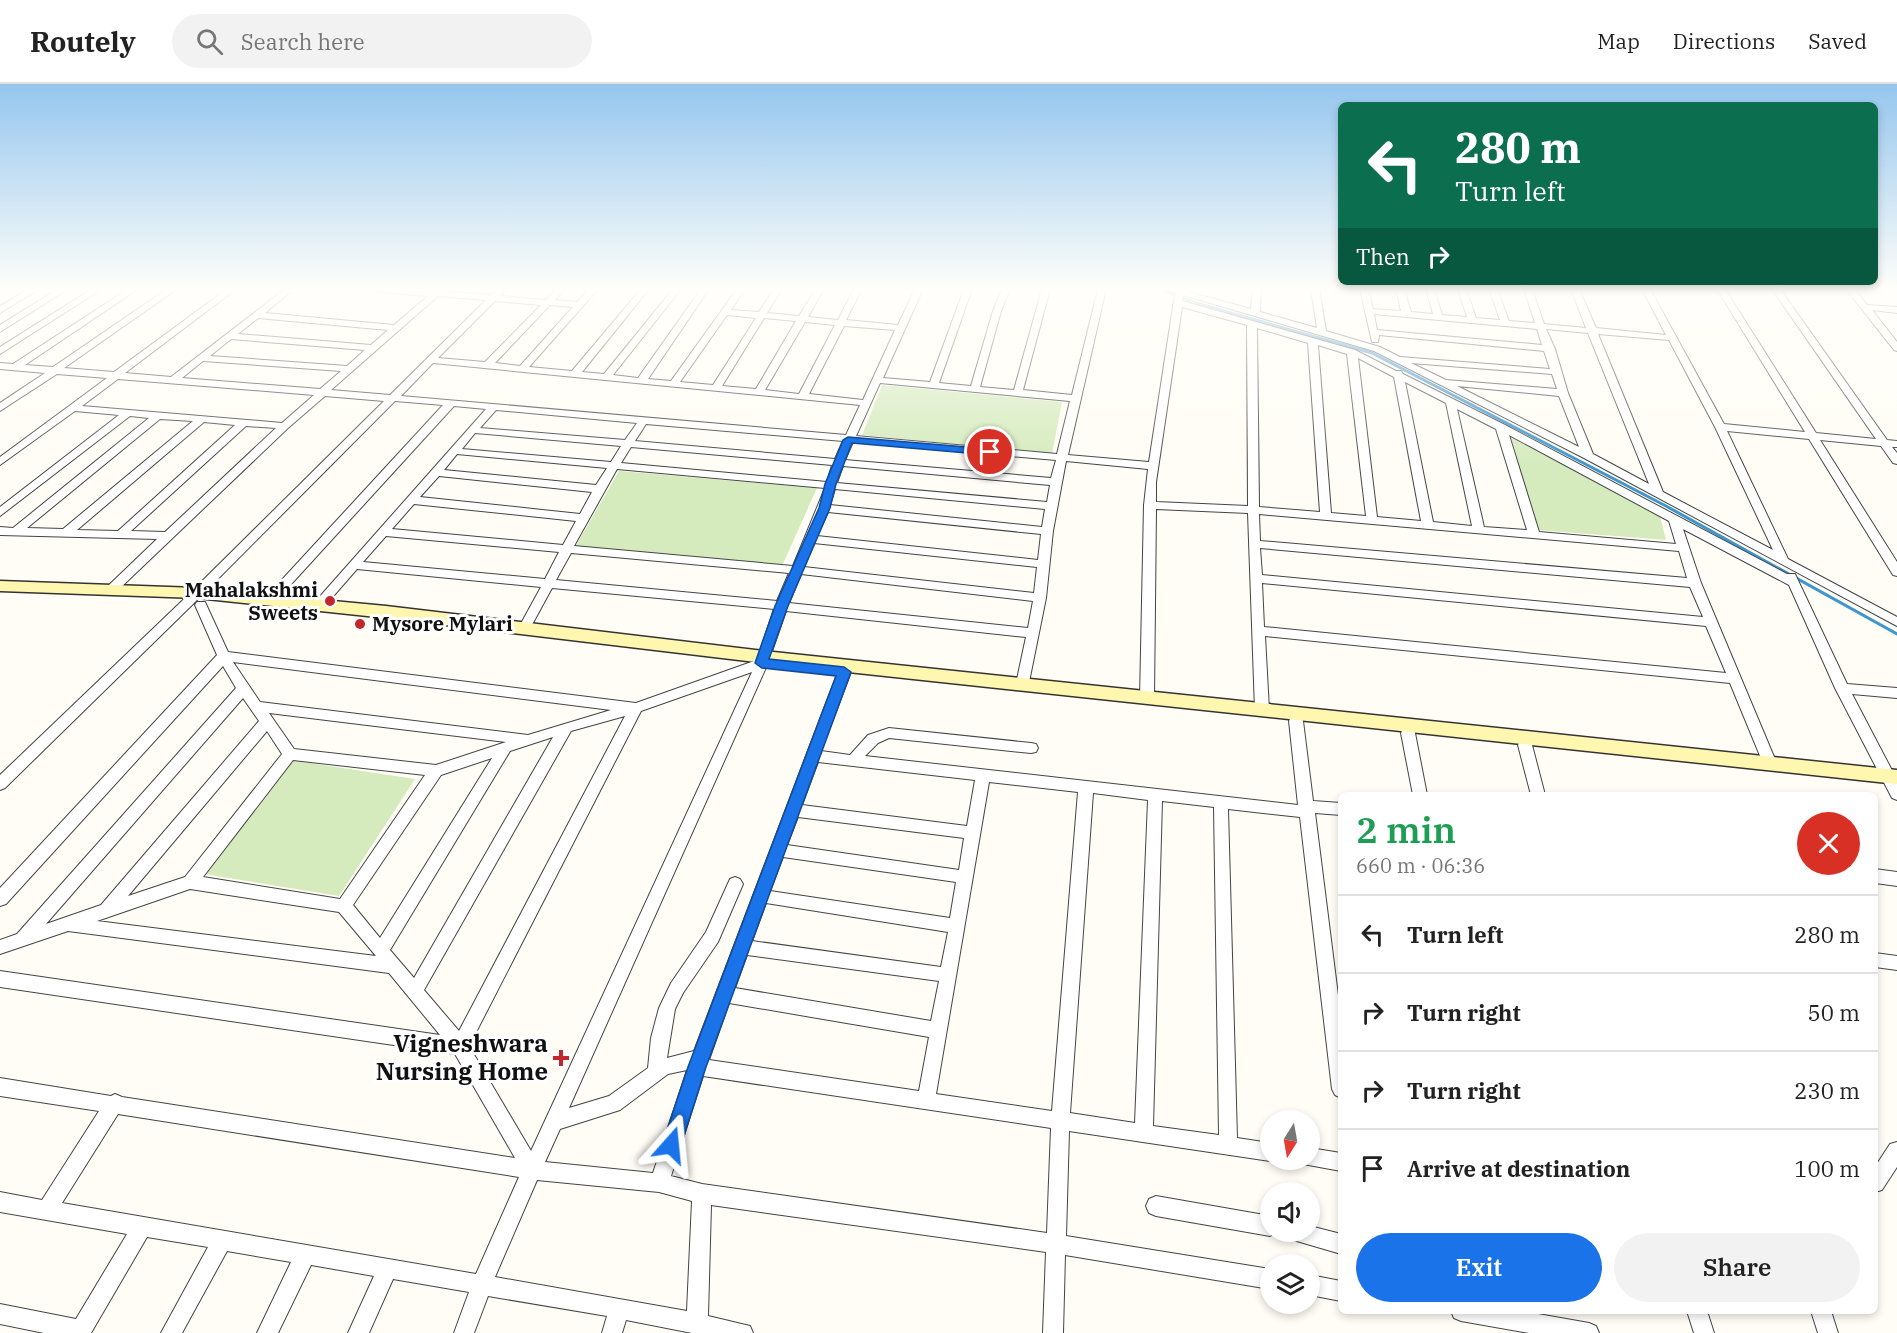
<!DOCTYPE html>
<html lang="en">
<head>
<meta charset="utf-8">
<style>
  body { margin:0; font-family:"IBM Plex Serif",serif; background:#f2f2f2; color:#222; height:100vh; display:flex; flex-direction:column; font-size:22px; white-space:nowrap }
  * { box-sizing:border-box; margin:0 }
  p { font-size:20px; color:#767676 }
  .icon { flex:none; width:33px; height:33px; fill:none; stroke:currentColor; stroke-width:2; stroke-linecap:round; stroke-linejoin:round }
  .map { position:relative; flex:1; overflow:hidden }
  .panel { position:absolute; left:1338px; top:708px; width:540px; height:522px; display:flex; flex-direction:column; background:#fff; border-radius:9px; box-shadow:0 3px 9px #0003 }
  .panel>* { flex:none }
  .hud { position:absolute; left:1338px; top:18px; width:540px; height:183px; border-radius:9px; box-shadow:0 3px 9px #0003; background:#0b6e4f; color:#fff; overflow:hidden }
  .needle { width:39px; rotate:191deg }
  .tools { position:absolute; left:1260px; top:1026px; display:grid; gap:12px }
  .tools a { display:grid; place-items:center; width:60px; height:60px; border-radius:50%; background:#fff; box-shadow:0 3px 9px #0003; font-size:30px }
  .pin { position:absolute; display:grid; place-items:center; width:51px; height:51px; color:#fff; margin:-26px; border:3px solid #fff; border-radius:50%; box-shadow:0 2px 6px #0007 }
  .me { position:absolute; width:66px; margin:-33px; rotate:18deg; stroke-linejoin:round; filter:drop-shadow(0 0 4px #0008) }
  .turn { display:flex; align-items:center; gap:21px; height:126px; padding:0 18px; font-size:27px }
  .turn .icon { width:78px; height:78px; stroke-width:2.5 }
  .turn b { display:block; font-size:42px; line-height:51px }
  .then { display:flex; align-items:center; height:57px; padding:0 18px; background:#0003; gap:12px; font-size:22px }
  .round { display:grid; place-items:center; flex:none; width:63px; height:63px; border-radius:32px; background:#f2f2f2 }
  .headline { display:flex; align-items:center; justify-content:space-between; height:102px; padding:0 18px }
  h1 { font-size:36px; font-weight:600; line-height:45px; color:#1e9e55 }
  .button { display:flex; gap:12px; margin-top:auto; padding:12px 18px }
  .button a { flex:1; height:69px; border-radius:36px; background:#1a73e8; color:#fff; font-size:24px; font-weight:600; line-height:69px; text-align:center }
  .button a+a { background:#f2f2f2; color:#222 }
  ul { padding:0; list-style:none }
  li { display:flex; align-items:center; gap:18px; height:78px; padding:0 18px; border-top:2px solid #e0e0e0 }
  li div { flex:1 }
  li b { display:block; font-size:22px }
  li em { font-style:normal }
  header { display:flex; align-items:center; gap:36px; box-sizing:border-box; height:84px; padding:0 30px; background:#fff; border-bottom:2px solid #e0e0e0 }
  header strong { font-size:28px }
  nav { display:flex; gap:33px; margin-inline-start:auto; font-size:21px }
  .search { width:420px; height:54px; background:#f2f2f2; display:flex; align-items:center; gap:15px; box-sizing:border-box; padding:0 21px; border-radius:33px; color:#767676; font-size:22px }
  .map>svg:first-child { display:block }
</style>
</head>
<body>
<header>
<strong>Routely</strong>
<div class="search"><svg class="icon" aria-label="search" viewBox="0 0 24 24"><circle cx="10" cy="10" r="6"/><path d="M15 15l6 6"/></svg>Search here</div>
<nav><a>Map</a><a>Directions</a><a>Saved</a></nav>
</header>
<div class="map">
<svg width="1897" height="1249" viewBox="0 0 1897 1249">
  <rect width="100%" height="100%" fill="#fffdf5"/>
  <path fill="#d5ebbd" d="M882,301L1062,318L1052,370L862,351Z
    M1506,351L1660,432L1666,456L1537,446Z
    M619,387L817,404L782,482L575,463Z
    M290,676L415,695L339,812L204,790Z"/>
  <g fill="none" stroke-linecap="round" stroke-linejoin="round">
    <path stroke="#3f96cf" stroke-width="3" d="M1161,205L1193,218L1372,269L1666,422L1897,550"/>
    <defs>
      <path id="street" d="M29,205H39L0,229V222Z
        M58,205H68L0,248V241Z
        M92,205H102L0,270V263Z
        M128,205H138L25,281L53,283L167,205H177L64,284L114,288L227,205H236L125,289L171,293L285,205H294L265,229L394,241L428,212L380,208L376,205L434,207L445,205L443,207L491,211L497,205H506L500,212L546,216L556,205H565L555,216L577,218L589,205H598L529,283L572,287L641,205H649L582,288L604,290L673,205H681L613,291L638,294L701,205H709L648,295L671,297L737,205H745L731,226L759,228L774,205H782L767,229L799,232L816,205H824L808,233L838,236L854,205H862L846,236L898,241L915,205H923L883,294L930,298L964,205H972L939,299L971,302L993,227L1002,205H1010L1001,227L980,303L1014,306L1042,205H1050L1023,306L1072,311L1098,205H1106L1068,371L1149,378L1175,210L1178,205L1251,225L1253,205H1261L1260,228L1317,244L1311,205H1319L1326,247L1380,263L1400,273L1550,285L1544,267L1379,251L1378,258H1372L1360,205H1368L1373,225L1401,227L1396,205H1404L1411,228L1433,230L1426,205H1434L1442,231L1467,233L1458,205H1466L1476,234L1500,236L1489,205H1497L1509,237L1535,239L1524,205H1532L1544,240L1586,244L1571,205H1579L1596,244L1666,251L1642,205H1650L1724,340L1805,348L1717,205H1725L1816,349L1876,355L1772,205H1780L1887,356L1897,357V363H1892L1897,369V380L1893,379L1881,362L1820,356L1897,478V492L1893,491L1809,355L1727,347L1788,475L1897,533V542L1584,374L1374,267L1183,211L1182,217L1355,266L1396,287H1401L1403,290L1505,341L1787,490H1795L1847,600L1897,604V614L1852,610L1897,696V716L1892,714L1835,604L1789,501L1683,445L1701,499L1777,680L1775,684H1765L1730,599L1265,552L1269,626L1267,630H1257L1255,626L1248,429L1156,425L1154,614L1152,617H1142L1140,614L1144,421L1148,385L1066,377L1053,447L1046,514L1028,603H1018L1016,600L1026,553L786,527L768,579L569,1024L609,1012L648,984L651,954L659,924L671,899L706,848L730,795L735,793L740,795L743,800L718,858L683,909L675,925L667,974L694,967L839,585L844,583L851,588L821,667L850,671L868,651L889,644L1031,659L1036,660L1038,664L1036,668L1031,669L889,654L878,659L865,672L1298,721L1289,637L1291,633H1301L1303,637L1313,717L1341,719V731L1315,729L1341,935V1014L1335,1011L1332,1005L1300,733L1228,725L1237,1054L1270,1059V1076H1274L1270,1077L1069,1047L1066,1152L1270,1185V1205L1065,1171L1063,1249H1043L1046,1168L711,1121L708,1232L750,1242L753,1249H692L626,1236L622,1249H602L607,1232L488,1212L474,1249H454L469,1208L393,1195L369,1249H348L374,1192L311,1181L278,1249H257L291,1178L227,1167L182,1249H161L208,1163L147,1153L91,1249H44L0,1240V1220L76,1235L127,1150L0,1128V1108L42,1116L99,1027L0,1012V994L111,1012L115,1010L122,1013L515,1074L455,970L0,903V887L440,951L389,889L68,847L0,870V856L17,850L236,604L223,582L6,820L0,822V804L217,571L195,521L197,518H205L228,568L636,619L757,576L774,525L552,504L528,548L524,549L518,545L541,503L357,485L323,524H315L313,521L315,518L486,325L454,322L274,519H266L264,516L266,513L443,321L395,317L191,522L5,704L0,706V691L183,516L384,317L325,312L288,344L117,507H109L107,504L109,501L157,455L0,451V443L13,444L149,334L130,332L0,432V423L119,331L75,327L0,381V373L107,294L57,290L0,327V319L45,289L0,285V279L13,280ZM438,212L486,216L390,311L331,306ZM495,217L541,221L485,278L438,274ZM550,221L573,223L520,282L495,279ZM1182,223L1247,241L1248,422L1156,418V398ZM1374,230L1537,245L1542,261L1377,246ZM727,231L756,234L713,301L680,298ZM258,234L388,246L371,261L238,250ZM764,234L796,237L756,305L722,302ZM805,238L835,241L799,310L765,306ZM844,242L895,246L863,316L809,310ZM1257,244L1308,259L1320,428L1259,423ZM1546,245L1588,249L1649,400L1593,370L1568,309L1555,265ZM1598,250L1669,256L1715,343L1773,466L1663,408ZM231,255L365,266L347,282L210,272ZM1318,261L1347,270L1366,432L1331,429ZM1358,274L1394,293L1421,437L1377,433ZM203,277L341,287L320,305L182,294ZM433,279L860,321L846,351L401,312ZM1411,279L1552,290L1557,305L1446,296ZM118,295L314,311L282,339L82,322ZM1405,298L1446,319L1472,442L1433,438ZM880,299L1070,317L1057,370L856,352ZM1457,302L1559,312L1579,363ZM1457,325L1496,345L1527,446L1484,443ZM496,326L637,339L625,356L480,344ZM160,335L193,337L63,445L27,444ZM204,338L235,341L118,447L77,446ZM646,340L843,357L835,375L635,357ZM246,342L276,344L165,448L131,447ZM475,349L621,362L611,378L462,365ZM1509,351L1669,437L1676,460L1539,448ZM853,358L1056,376L1051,394L845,376ZM631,363L832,381L827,398L621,379ZM457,370L607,384L596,401L444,386ZM843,382L1050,401L1047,418L837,399ZM617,385L825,404L793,482L574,462ZM439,392L592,408L580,430L420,413ZM835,405L1045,425L1042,443L830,421ZM414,420L576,437L563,461L392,445ZM828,428L1041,450L1038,476L817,452ZM1259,430L1679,467L1687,494L1260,457ZM386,452L559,468L545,495L363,478ZM814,459L1037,483L1034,509L804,483ZM1260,464L1690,503L1703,533L1262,491ZM571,469L789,489L777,517L556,496ZM801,490L1033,517L1028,544L789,519ZM1262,499L1706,542L1726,589L1264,543ZM233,578L611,626L528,651L260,618ZM752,588L531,1067L469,962L641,627ZM243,614L259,637L101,821L46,840ZM269,629L506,658L436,681L294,665ZM625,632L459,947L424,906L571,647ZM267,647L282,670L185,793L128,812ZM553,653L414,894L390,866L510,667ZM492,674L380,854L353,821L441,691ZM293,676L425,691L340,815L203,793ZM818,678L975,696L967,742L802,721ZM989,698L1078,708L1052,1027L936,1010ZM1093,709L1148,716L1135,1039L1070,1029ZM1162,717L1214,723L1219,1051L1153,1042ZM798,733L964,754L959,786L787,761ZM783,773L956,798L950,834L770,807ZM190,805L339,828L376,872L97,837ZM766,819L948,848L941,883L752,857ZM747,871L939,897L931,937L735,904ZM729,919L929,953L919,1007L709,976ZM687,986L653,1089L545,1078L560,1045L620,1026L668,990ZM703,992L1051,1044L1047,1149L702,1100L671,1092ZM118,1030L519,1093L476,1190L62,1119ZM537,1096L659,1108L692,1117L687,1227L495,1193Z
        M1846,205H1854L1867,221L1897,223V229L1872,226L1897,258V267L1894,266Z
        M1408,644L1413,645L1415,649L1427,711H1413L1401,649L1403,645Z
        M1525,656L1530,657L1532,661L1545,711H1531L1518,661L1520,657Z
        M1875,785L1897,788V802L1875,799Z
        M1875,869L1897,872V886L1875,883Z
        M1897,1058V1083L1882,1106L1875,1108V1083L1890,1060Z
        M1310,1064L1341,1069V1087L1303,1080L1302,1076H1310Z
        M1156,1112L1270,1132V1148H1277L1270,1152L1156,1132L1149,1129L1146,1122L1149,1115Z
        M1310,1142L1341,1150V1170L1290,1155L1287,1148H1310Z
        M1310,1191L1341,1197V1217L1310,1211Z
        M1451,1227H1521L1589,1239L1596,1242L1599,1249H1529L1461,1237L1454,1234Z
        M1687,1227H1707L1714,1249H1694Z
        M1811,1227H1831L1838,1249H1818Z"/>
      <path id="secondary" d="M0,497L197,504L386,522L764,567L1897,686V700L764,579L386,534L197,514L0,507Z"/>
    </defs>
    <use href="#street" stroke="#444" stroke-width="2"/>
    <use href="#secondary" stroke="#333" stroke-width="3"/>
    <use href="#street" fill="#fff" fill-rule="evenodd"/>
    <use href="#secondary" fill="#fff6b0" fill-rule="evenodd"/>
  </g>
  <linearGradient id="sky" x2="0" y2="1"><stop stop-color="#95c6ee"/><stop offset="0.54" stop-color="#fffefa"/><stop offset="1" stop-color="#fffefa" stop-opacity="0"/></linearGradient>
  <rect width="1897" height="380" fill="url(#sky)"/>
  <path fill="#1a73e8" stroke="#114b97" stroke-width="1.5" d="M848,353L990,365L995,368L990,371L852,359L836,400L830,424L788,522L769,575L844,583L851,588L706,983L681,1061L678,1067L671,1070L665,1067L662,1061L688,983L836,592L762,584L755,579L775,522L819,424L825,400L843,356Z"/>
  <g fill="#c4262e" stroke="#fff" stroke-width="2">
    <circle cx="330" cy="517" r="6"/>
    <circle cx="360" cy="540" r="6"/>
    <path d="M558 965h6v6h6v6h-6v6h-6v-6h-6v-6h6z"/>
  </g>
  <g text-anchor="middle" stroke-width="6" stroke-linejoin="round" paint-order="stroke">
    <g font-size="20" font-weight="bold" fill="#111" stroke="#fff" text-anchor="end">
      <text x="318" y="513">Mahalakshmi<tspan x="318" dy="23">Sweets</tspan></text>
      <text x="372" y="547" text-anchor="start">Mysore Mylari</text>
    </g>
    <g font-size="24" font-weight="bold" fill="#111" stroke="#fff" text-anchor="end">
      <text x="548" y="968">Vigneshwara<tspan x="548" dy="28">Nursing Home</tspan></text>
    </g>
  </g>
</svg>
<div class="tools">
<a><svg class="needle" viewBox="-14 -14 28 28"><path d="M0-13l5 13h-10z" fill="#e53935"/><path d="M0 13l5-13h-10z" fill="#767676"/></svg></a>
<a><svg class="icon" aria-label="sound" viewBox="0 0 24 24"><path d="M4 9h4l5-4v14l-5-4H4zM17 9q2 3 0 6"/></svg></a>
<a><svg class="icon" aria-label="layers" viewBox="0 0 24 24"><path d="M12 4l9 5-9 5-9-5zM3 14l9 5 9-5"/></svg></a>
</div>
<div class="pin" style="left:990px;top:368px;background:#d93025"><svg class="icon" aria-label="arrive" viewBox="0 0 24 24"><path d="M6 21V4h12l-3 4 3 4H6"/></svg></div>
<svg class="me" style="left:671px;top:1061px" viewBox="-20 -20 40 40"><path d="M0-17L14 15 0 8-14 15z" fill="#1a73e8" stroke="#fff" stroke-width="4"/></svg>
<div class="hud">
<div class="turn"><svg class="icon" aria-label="left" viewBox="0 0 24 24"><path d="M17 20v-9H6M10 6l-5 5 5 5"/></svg><div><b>280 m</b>Turn left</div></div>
<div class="then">Then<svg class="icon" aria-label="right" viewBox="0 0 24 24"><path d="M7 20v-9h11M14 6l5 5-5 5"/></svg></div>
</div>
<section class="panel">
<div class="headline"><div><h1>2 min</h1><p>660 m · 06:36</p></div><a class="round" style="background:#d93025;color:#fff"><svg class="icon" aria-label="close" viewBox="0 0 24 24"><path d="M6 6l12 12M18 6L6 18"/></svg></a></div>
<ul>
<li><svg class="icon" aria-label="left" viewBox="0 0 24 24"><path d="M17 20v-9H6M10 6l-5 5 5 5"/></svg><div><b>Turn left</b></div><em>280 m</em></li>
<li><svg class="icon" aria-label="right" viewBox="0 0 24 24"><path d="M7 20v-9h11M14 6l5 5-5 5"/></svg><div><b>Turn right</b></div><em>50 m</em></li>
<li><svg class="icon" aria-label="right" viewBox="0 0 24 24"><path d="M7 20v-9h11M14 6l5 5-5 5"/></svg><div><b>Turn right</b></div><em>230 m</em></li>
<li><svg class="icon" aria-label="arrive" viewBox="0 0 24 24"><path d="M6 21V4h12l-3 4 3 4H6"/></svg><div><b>Arrive at destination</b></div><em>100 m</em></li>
</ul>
<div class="button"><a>Exit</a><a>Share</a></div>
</section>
</div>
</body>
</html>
